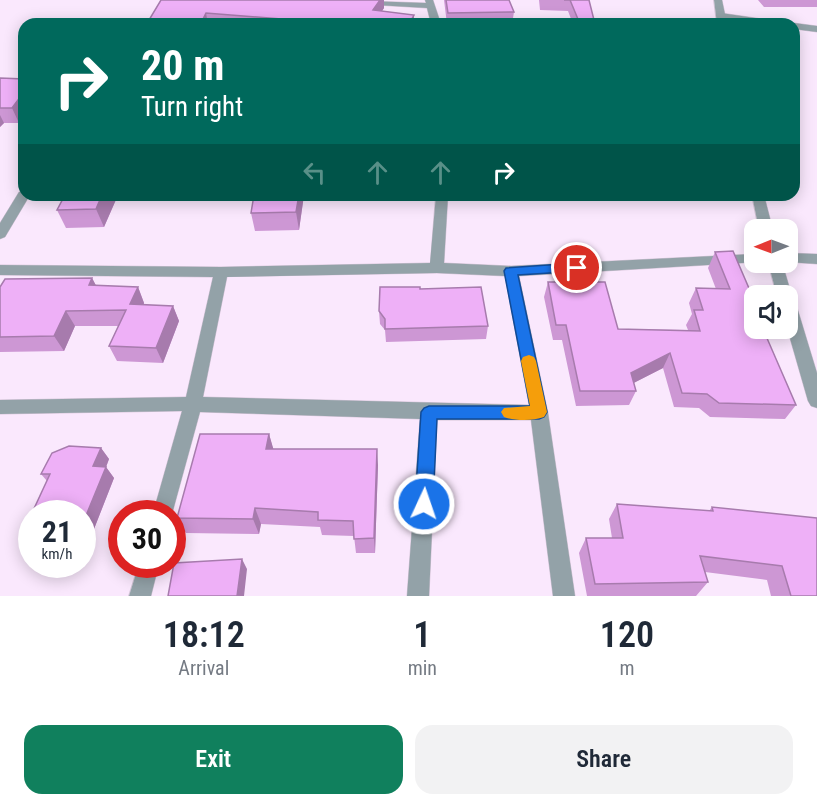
<!DOCTYPE html>
<html lang="en">
<head>
<meta charset="utf-8">
<style>
  body { margin:0; font-family:"Roboto Condensed",sans-serif; background:#f2f2f3; color:#1f2937; height:100vh; display:flex; flex-direction:column; font-size:22px; white-space:nowrap }
  * { box-sizing:border-box; margin:0 }
  p { font-size:20px; color:#747a83 }
  .icon { flex:none; width:33px; height:33px; fill:none; stroke:currentColor; stroke-width:2; stroke-linecap:round; stroke-linejoin:round }
  .map { position:relative; height:596px; overflow:hidden }
  .side { display:flex; flex-direction:column; background:#fff; flex:1 }
  .side>* { flex:none }
  .top-card { position:absolute; left:18px; top:18px; width:782px; height:183px; border-radius:18px; box-shadow:0 3px 15px #0003; background:#00695c; color:#fff; overflow:hidden }
  .needle { width:39px; rotate:269deg }
  .controls { position:absolute; left:744px; top:219px; display:grid; gap:12px }
  .controls a { display:grid; place-items:center; width:54px; height:54px; border-radius:12px; background:#fff; box-shadow:0 3px 15px #0003; font-size:30px }
  .speed { position:absolute; left:18px; top:500px; display:flex; gap:12px; font-size:30px; font-weight:700; text-align:center }
  .speed>* { display:grid; place-content:center; width:78px; height:78px; border-radius:50%; background:#fff; box-shadow:0 3px 15px #0003; line-height:1 }
  .speed small { font-size:15px; font-weight:400 }
  .speed .limit { border:9px solid #d22; background:#fff; color:#111 }
  .pin { position:absolute; display:grid; place-items:center; width:51px; height:51px; color:#fff; margin:-26px; border:3px solid #fff; border-radius:50%; box-shadow:0 2px 6px #0007 }
  .me { position:absolute; width:66px; margin:-33px; rotate:3deg; stroke-linejoin:round; filter:drop-shadow(0 0 4px #0008) }
  .turn { display:flex; align-items:center; gap:21px; height:126px; padding:0 24px; font-size:27px }
  .turn .icon { width:78px; height:78px; stroke-width:2.5 }
  .turn b { display:block; font-size:42px; line-height:51px }
  .lanes { display:flex; align-items:center; height:57px; padding:0 24px; background:#0003; justify-content:center; gap:30px; direction:ltr }
  .lanes .off { opacity:.35 }
  .eta { display:flex; justify-content:space-evenly; align-items:center; height:102px; text-align:center }
  .eta b { font-size:36px; font-weight:600; line-height:42px }
  .primary-button { display:flex; gap:12px; margin-top:auto; padding:12px 24px }
  .primary-button a { flex:1; height:69px; border-radius:18px; background:#10805d; color:#fff; font-size:24px; font-weight:600; line-height:69px; text-align:center }
  .primary-button a+a { background:#f2f2f3; color:#1f2937 }
  .map>svg:first-child { display:block }
</style>
</head>
<body>
<div class="map">
<svg width="817" height="596" viewBox="0 0 817 596">
  <rect width="100%" height="100%" fill="#fae8fd"/>
  <g fill="none" stroke-linecap="round" stroke-linejoin="round">
    <defs>
      <path id="minor" d="M337,0L426,3L425,0H433L441,24H431L427,8L341,3Z
        M721,13L776,21L781,24H757L718,18V14Z
        M794,23L817,26V32L794,29V24H791Z
        M24,191V195H30L5,237L0,239V223L19,192Z
        M436,195H448L444,263L511,266L754,254V262H759L519,276L548,413L575,596H553L531,420H437L429,596H407L420,419L200,412L172,514L153,513L182,411L0,414V400L186,397L213,277L0,275V265L221,267L430,263ZM437,273L505,276L529,405L203,397L227,277Z
        M788,253L817,254V264L787,262Z
        M139,564H159L151,596H129Z"/>
      <path id="tertiary" d="M714,0H722L727,24H717Z
        M752,195H764L773,230H759Z
        M768,262H782L792,296L791,299L796,304L817,373V408L811,406L808,401L787,328L788,296H777Z"/>
    </defs>
    <use href="#minor" stroke="#d5c5d8" stroke-width="1"/>
    <use href="#tertiary" stroke="#d5c5d8" stroke-width="1"/>
    <use href="#minor" fill="#93a2a8" fill-rule="evenodd"/>
    <use href="#tertiary" fill="#93a2a8" fill-rule="evenodd"/>
  </g>
  <path fill="#cd97d4" d="M161,0L384,8L382,11L414,15V24H150L149,20Z
    M444,0H509L514,12L512,24H447Z
    M539,0H589L595,24H573L568,11L540,10Z
    M758,0H817V7H764Z
    M0,78L24,79V116L19,123H4L0,127Z
    M118,195L104,227L66,228L57,210Z
    M254,195H304L299,230L255,231L251,213Z
    M715,252L768,330L765,334L796,405L785,419L710,417L699,408L674,407L663,368L633,383L636,391L629,405L576,406L562,340H553L544,297L548,282L618,329L688,330L686,325L692,314L689,303L696,288L716,289L708,268Z
    M92,278L96,286L138,287L144,303V305L173,306L179,321L163,363L117,361L109,346L118,326H75L64,351L0,352V287Z
    M420,289L488,326L486,339L386,342L385,330L380,324L379,311Z
    M269,434L273,449L378,465L375,553H356L354,536L322,535L320,527L261,524L259,534L186,533L177,518Z
    M101,448L109,459L106,467L114,478L94,529L82,528V513L47,481L41,474Z
    M617,504L709,511L712,507L817,596H771L767,580L705,572L708,582L696,596H587L579,553L586,538H612L609,519Z"/>
  <path fill="#a77bad" d="M380,0H384V8L374,23L373,10Z
    M206,13L208,24H204L203,19Z
    M414,15V24H409Z
    M24,92V116L19,123L12,108Z
    M0,115L4,123L0,127Z
    M102,195H118L104,227L96,209Z
    M299,195H304L299,230L296,212Z
    M92,278L100,293L89,285Z
    M138,287L144,303L137,319L130,304Z
    M173,306L179,321L163,363L156,348Z
    M66,311L75,326L64,351L54,336Z
    M670,353L663,368L624,388L631,373Z
    M269,434L274,451L266,449Z
    M101,448L109,459L106,467L114,478L94,529L85,518L93,466Z
    M377,449L378,465L375,553L374,538Z
    M255,508L261,524L259,534L253,519Z
    M242,559L247,569L244,596H237Z"/>
  <path fill="#eeb0f7" stroke="#a77bad" stroke-width="1.5" d="M161,0H380L373,10L414,15L409,24H291L295,20L206,13L203,19L149,20Z
    M446,0H509L514,12L448,13Z
    M564,0H589L595,24H580L570,0Z
    M0,78L24,79V92L12,108H0Z
    M65,195H102L96,209L57,210Z
    M254,195H299L296,212L251,213Z
    M733,251L754,300V328H767L768,330L763,329L796,405L719,403L707,394L682,393L670,353L631,373L636,391H580L566,325H556L548,282H605L618,329L700,331L694,310H703L696,288L730,289L715,252Z
    M92,278L89,285L138,287L130,304L173,306L156,348L109,346L126,310L66,311L54,336L0,337V287L5,279Z
    M380,287H420V289L481,287L488,326L385,329V319L379,311Z
    M200,434H269L266,449H377L374,538L354,539L353,521L318,520V512L255,508L253,519L177,518Z
    M69,446L101,448L93,466L106,467L85,518H82V513H32L50,474H41L52,453Z
    M617,504L713,511L712,507L817,518V596H791L782,566L700,556L708,582L595,584L586,538H623Z
    M242,559L237,596H168L174,563Z"/>
  <path fill="#1a73e8" stroke="#114b97" stroke-width="1.5" d="M577,263L584,268L582,271L518,275L547,412L544,417L539,419H437L433,504L430,510L424,513L418,510L415,504L421,412L424,408L429,406H530L504,271L506,268Z"/>
  <path fill="#f59e0b" d="M529,355L534,357L536,361L547,412L544,417C533,421 515,421 504,417L501,412L504,408L530,406L521,361L523,357Z"/>
</svg>
<div class="controls">
<a><svg class="needle" viewBox="-14 -14 28 28"><path d="M0-13l5 13h-10z" fill="#e53935"/><path d="M0 13l5-13h-10z" fill="#747a83"/></svg></a>
<a><svg class="icon" aria-label="sound" viewBox="0 0 24 24"><path d="M4 9h4l5-4v14l-5-4H4zM17 9q2 3 0 6"/></svg></a>
</div>
<div class="speed"><div>21<small>km/h</small></div><div class="limit">30</div></div>
<div class="pin" style="left:577px;top:268px;background:#d93025"><svg class="icon" aria-label="arrive" viewBox="0 0 24 24"><path d="M6 21V4h12l-3 4 3 4H6"/></svg></div>
<svg class="me" style="left:424px;top:504px" viewBox="-20 -20 40 40"><circle r="17" fill="#1a73e8" stroke="#fff" stroke-width="3"/><path d="M0-11L8 9 0 5-8 9z" fill="#fff"/></svg>
<div class="top-card">
<div class="turn"><svg class="icon" aria-label="right" viewBox="0 0 24 24"><path d="M7 20v-9h11M14 6l5 5-5 5"/></svg><div><b>20 m</b>Turn right</div></div>
<div class="lanes"><svg class="icon off" aria-label="left" viewBox="0 0 24 24"><path d="M17 20v-9H6M10 6l-5 5 5 5"/></svg><svg class="icon off" aria-label="ahead" viewBox="0 0 24 24"><path d="M12 20V5M6 11l6-6 6 6"/></svg><svg class="icon off" aria-label="ahead" viewBox="0 0 24 24"><path d="M12 20V5M6 11l6-6 6 6"/></svg><svg class="icon" aria-label="right" viewBox="0 0 24 24"><path d="M7 20v-9h11M14 6l5 5-5 5"/></svg></div>
</div>
</div>
<section class="side">
<div class="eta">
<div><b>18:12</b><p>Arrival</p></div>
<div><b>1</b><p>min</p></div>
<div><b>120</b><p>m</p></div>
</div>
<div class="primary-button"><a>Exit</a><a>Share</a></div>
</section>
</body>
</html>
